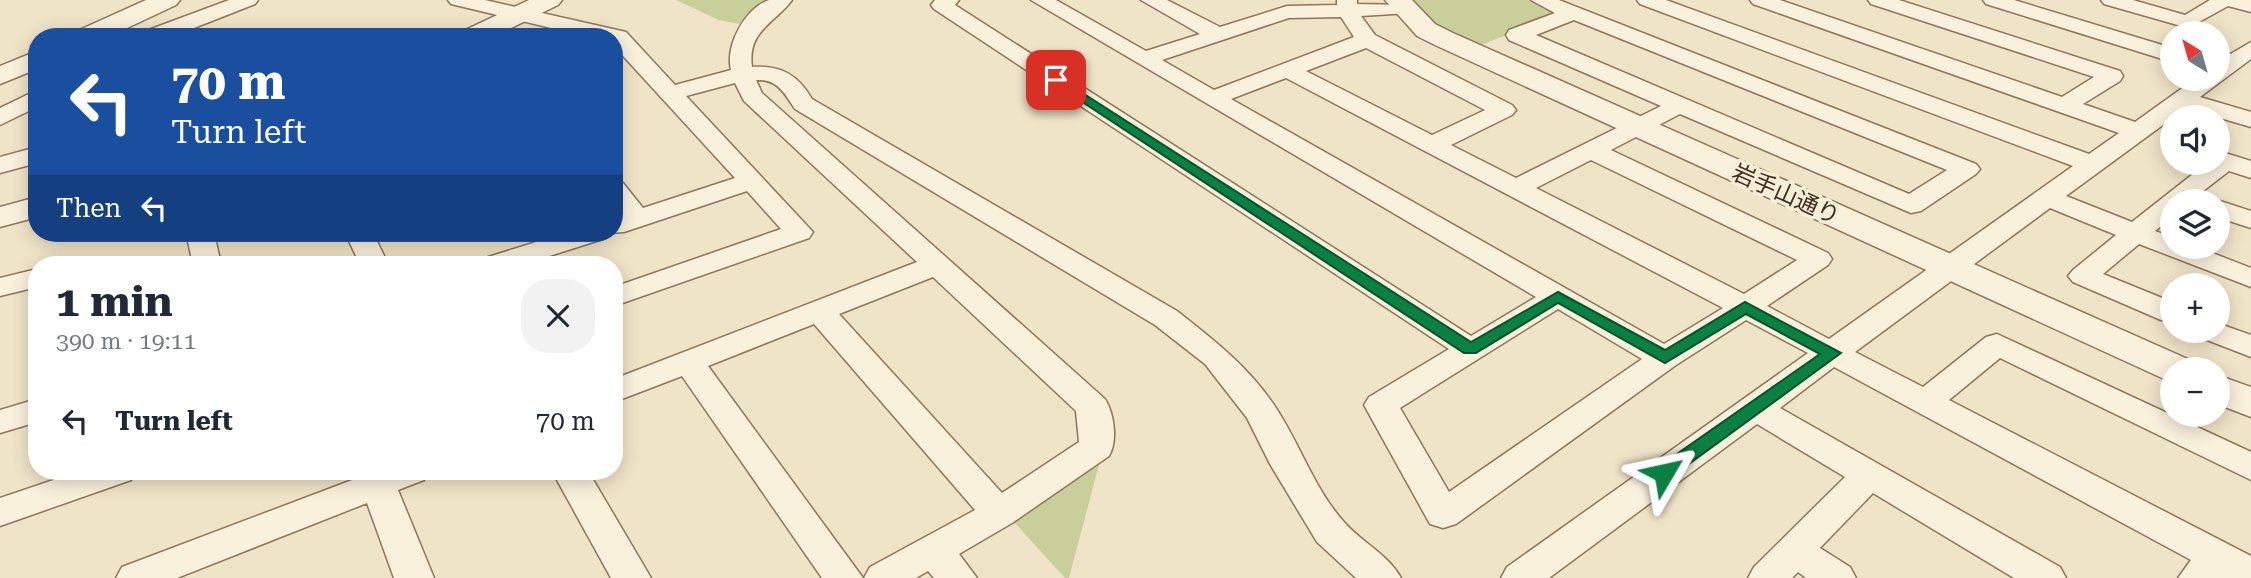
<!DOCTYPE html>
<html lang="en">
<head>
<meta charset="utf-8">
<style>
  body { margin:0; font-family:"Roboto Serif","Noto Sans JP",serif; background:#f2f2f3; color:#1f2937; height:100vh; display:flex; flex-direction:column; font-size:26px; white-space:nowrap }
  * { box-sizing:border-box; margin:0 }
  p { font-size:23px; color:#747a83 }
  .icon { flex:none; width:38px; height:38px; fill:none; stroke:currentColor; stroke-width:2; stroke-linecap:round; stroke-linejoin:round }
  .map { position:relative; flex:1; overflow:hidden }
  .side { position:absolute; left:28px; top:256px; width:595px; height:224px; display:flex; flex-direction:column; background:#fff; border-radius:28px; box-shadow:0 4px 18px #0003 }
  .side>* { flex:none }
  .top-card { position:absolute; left:28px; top:28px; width:595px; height:214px; border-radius:28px; box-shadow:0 4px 18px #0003; background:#1a4fa0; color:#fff; overflow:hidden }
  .needle { width:46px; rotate:323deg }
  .tools { position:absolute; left:2160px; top:21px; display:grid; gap:14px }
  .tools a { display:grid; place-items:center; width:70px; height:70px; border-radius:50%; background:#fff; box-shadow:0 4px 18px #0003; font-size:35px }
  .pin { position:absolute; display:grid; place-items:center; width:60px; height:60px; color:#fff; margin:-30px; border-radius:14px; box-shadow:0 4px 10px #0006 }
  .me { position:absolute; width:77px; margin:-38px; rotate:54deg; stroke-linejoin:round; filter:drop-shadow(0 0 5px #0008) }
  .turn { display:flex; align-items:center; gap:24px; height:147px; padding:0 28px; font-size:32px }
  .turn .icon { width:91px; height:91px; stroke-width:2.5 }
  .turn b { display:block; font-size:49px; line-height:60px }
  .then { display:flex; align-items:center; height:66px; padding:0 28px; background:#0003; gap:14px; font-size:26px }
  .round { display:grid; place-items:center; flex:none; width:74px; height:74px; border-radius:28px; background:#f2f2f3 }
  .summary { display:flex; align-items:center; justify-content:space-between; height:119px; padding:0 28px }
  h1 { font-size:42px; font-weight:700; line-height:52px }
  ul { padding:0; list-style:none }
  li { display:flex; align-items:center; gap:21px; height:91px; padding:0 28px }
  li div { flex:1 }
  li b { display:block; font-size:26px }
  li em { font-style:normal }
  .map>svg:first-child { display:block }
</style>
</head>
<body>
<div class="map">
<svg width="2251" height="578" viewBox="0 0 2251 578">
  <rect width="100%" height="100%" fill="#f0e4c8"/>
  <path fill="#c9cf9b" d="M676,0H776L745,25L719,20Z
    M1413,0H1528L1560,13L1477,47L1432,26Z
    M1101,457L1069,578H1065L1013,521Z"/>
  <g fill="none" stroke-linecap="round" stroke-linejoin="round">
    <defs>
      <path id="minor" d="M229,0H258L255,4L171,37H140L143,32Z
        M448,0H485L626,32L675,85L731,70C725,46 745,8 769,0C775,0 786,0 792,0C774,24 747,31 752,67C781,65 798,75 812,99L1177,311C1214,340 1250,368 1276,408C1300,444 1314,489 1344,522C1361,542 1388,554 1401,578H1356L1317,542L1270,464L1247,418L1205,364L1155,325L795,109C784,93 778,79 756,80L762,93L1105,399C1114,413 1118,441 1109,456L1012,523L959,554L977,578H934L928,571L916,578H864L870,567L975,510L814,324L708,366L863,578H822L682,376L614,402V379L917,262L744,101L735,83L686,96L813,232L809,238L614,306V287L781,229L747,191L624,232L608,233H614V217L620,215L614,207V181L623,183L643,208L735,178L614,46V37H589L451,4ZM933,277L1076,411L1079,442L1002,493L839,314Z
        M935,0H959L955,5L1471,336L1536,297L1031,0H1056L1146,51L1200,34L1141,0H1167L1220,27L1287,6L1337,5V0H1357V4L1410,5L1413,9L1410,13L1361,16L1375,35L1512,105L1516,110L1512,115L1451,145L1516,178L1661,106L1509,40L1506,35L1509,30L1555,13L1531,0H1559L1976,164L1980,169L1976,174L1921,211L1911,213L1680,114L1611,150L1828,253L1832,259L1828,265L1767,306L1829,339L2073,166L1640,4L1637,0H1666L2089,154L2119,133L1753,4L1750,0H1780L2062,97L2094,77L1871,4L1868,0H1899L2120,71L2123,76L2120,81L2083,104L2135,122L2195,79H2217V62L2251,42V59L2200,97L2251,112V127L2186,108L2066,196L2132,222L2207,163H2217V155L2225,153L2251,161V178L2229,171L2190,201H2172V217L2155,231L2172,237V247H2197L2251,268V287L2139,244L2103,274L2172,302V322L2161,320L2073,282L2068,276L2073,270L2116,235L2050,208L1855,352L1923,387L1986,337L1997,334L2251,452V480L2000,358L1949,400L2251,556V578H2178L2191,560L1834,367L1780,408L2060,567L2066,578H2014L1873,493L1820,548L1850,567L1856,578H1806L1798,572L1792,578H1748L1754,567L1845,477L1757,424L1549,578H1501L1507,567L1808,353L1746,320L1676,365L1456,524L1443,528L1430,524L1364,405L1369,397L1449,349L934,9L931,5ZM1341,17L1354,37L1214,90L1162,60L1289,18ZM1574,20L1947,170L1909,194L1536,35ZM1366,48L1485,110L1432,135L1306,71ZM1286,78L1723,308L1664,344L1231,99ZM1591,160L1797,260L1744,294L1536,188ZM1558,309L1642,359L1449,492L1400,408Z
        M1983,0H2014L2172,48V62L1986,4Z
        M2101,0H2133L2185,15L2210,0H2251V12L2228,6L2188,28L2104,4Z
        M37,90V107L0,125V108Z
        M37,147V163L0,173V157Z
        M2217,200L2251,211V228L2217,217V201H2211Z
        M186,233H214L221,264H193Z
        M345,233H373L388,264H360Z
        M565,233H607L603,239L524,264H481L485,258Z
        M37,269V287L0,296V278Z
        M2217,323L2251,335V357L2202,338L2198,331H2217Z
        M37,399V422L0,433V410Z
        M80,471H136L131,480L0,526V498Z
        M376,471H429L424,480L398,490L434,578H394L367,503L177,578H116L122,567Z
        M552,471H588L651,578H611Z"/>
      <path id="tertiary" d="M146,0H180L176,5L108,37H73L77,31Z
        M529,0H562L558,5L493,37H459L463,31Z
        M1385,0H1412L1435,24L1453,33L2190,360L2196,369H2172V381L2162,378L1435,45L1417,36Z
        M37,51V69L0,84V66Z
        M37,197V217L0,227V207Z
        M2217,375L2251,387V417L2217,404Z"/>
    </defs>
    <use href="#minor" stroke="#8d765c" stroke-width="3"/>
    <use href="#tertiary" stroke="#8d765c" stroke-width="3"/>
    <use href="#minor" fill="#faf1dc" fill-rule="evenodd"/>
    <use href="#tertiary" fill="#faf1dc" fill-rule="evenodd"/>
  </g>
  <path fill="#0b8043" stroke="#07532c" stroke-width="2" d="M1056,76L1471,342L1558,292L1665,350L1745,302L1841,353L1671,477H1657L1655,473L1657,468L1820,354L1746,314L1665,363L1558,303L1476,353H1464L1052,82L1050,80Z"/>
  <g text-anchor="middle" stroke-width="7" stroke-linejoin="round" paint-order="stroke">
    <g font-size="23" fill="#3d2e20" stroke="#f7eed8">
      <text transform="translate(1786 194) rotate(24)" y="8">岩手山通り</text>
    </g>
  </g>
</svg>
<div class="tools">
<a><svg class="needle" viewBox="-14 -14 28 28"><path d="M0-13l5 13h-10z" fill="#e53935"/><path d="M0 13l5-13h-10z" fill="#747a83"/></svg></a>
<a><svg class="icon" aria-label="sound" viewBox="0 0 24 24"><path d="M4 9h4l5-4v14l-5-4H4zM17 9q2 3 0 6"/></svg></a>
<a><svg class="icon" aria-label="layers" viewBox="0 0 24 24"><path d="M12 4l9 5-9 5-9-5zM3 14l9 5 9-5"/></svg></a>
<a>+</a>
<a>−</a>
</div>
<div class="pin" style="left:1056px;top:80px;background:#d93025"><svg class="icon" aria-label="arrive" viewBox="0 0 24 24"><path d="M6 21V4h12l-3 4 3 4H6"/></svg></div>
<svg class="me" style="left:1664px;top:473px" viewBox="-20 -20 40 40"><path d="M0-17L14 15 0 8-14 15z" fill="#0b8043" stroke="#fff" stroke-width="4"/></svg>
<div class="top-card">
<div class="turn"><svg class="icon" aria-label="left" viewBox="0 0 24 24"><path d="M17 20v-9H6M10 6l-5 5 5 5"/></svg><div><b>70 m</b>Turn left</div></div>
<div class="then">Then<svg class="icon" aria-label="left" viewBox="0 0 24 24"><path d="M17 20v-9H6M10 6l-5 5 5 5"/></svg></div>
</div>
<section class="side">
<div class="summary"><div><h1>1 min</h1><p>390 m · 19:11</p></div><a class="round"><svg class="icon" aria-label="close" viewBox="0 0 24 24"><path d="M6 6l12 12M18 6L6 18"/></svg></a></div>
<ul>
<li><svg class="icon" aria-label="left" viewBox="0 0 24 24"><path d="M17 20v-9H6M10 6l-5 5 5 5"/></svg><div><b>Turn left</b></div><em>70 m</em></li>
</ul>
</section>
</div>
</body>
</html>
